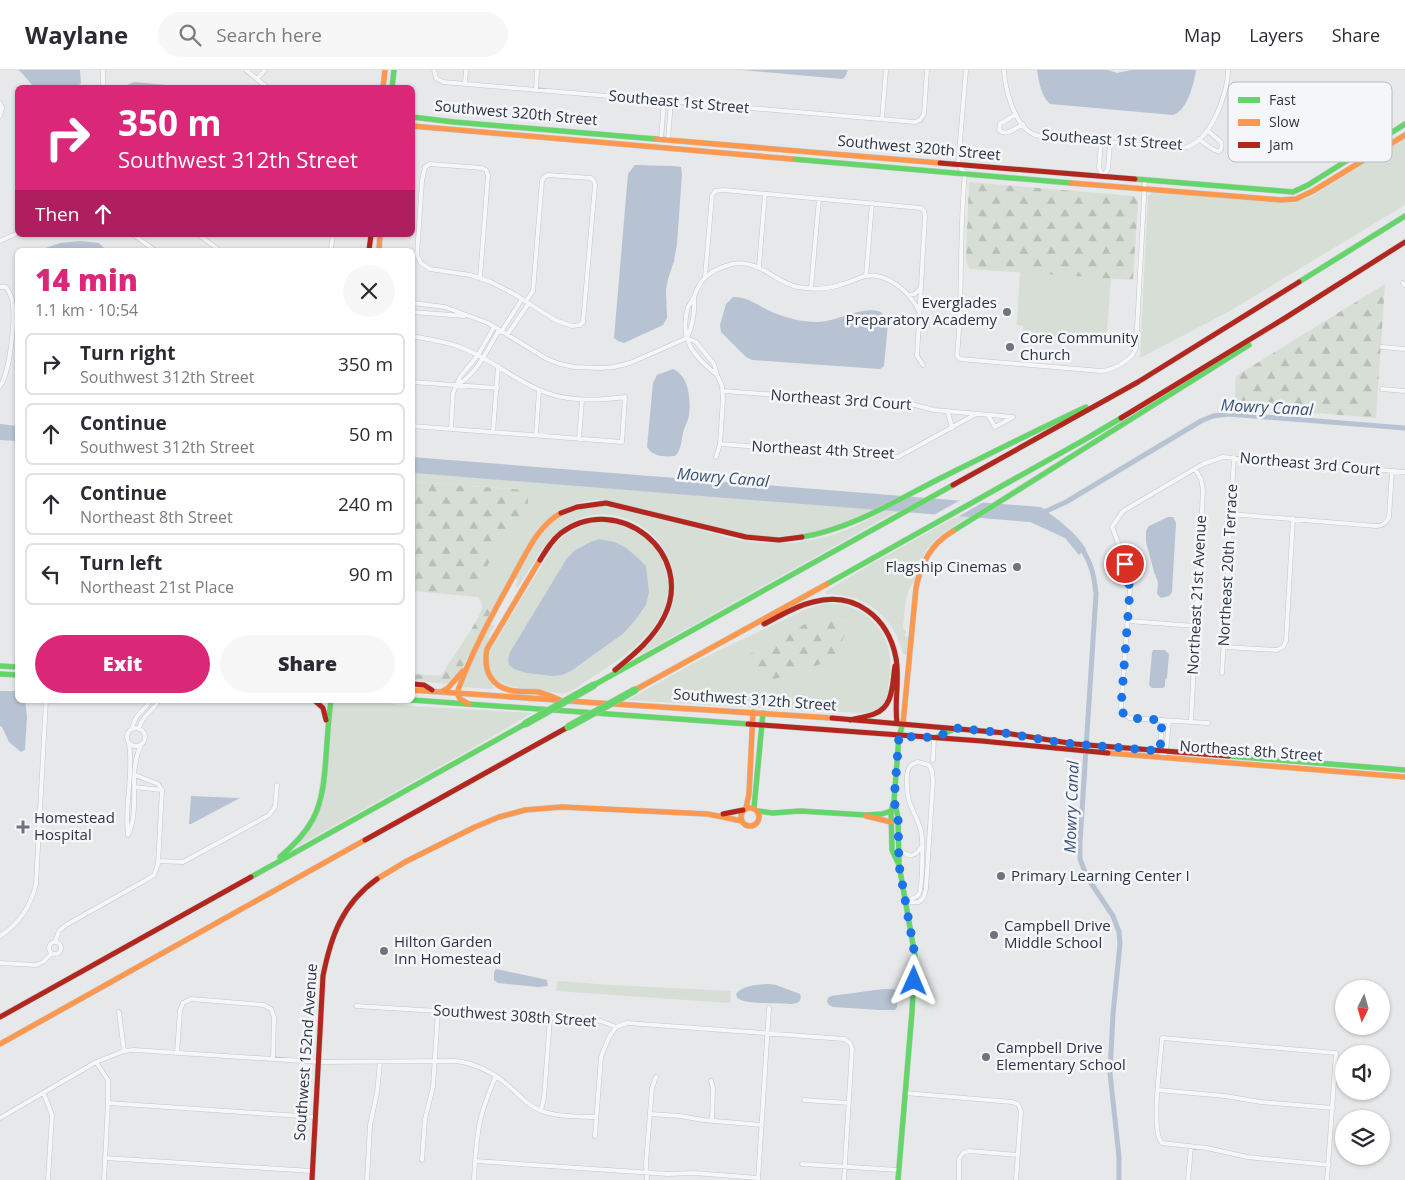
<!DOCTYPE html>
<html lang="en">
<head>
<meta charset="utf-8">
<style>
  body { margin:0; font-family:"Open Sans",sans-serif; background:#f7f7f7; color:#2b2b33; height:100vh; display:flex; flex-direction:column; font-size:19px; white-space:nowrap }
  * { box-sizing:border-box; margin:0 }
  p { font-size:16px; color:#7c7c81 }
  .icon { flex:none; width:28px; height:28px; fill:none; stroke:currentColor; stroke-width:2; stroke-linecap:round; stroke-linejoin:round }
  .map { position:relative; flex:1; overflow:hidden }
  .panel { position:absolute; left:15px; top:178px; width:400px; height:455px; display:flex; flex-direction:column; background:#fff; border-radius:8px; box-shadow:0 1px 4px #0004 }
  .panel>* { flex:none }
  .guide { position:absolute; left:15px; top:15px; width:400px; height:152px; border-radius:8px; box-shadow:0 1px 4px #0004; background:#db2777; color:#fff; overflow:hidden }
  .needle { width:32px; rotate:185deg }
  .fabs { position:absolute; left:1335px; top:910px; display:grid; gap:10px }
  .fabs a { display:grid; place-items:center; width:55px; height:55px; border-radius:50%; background:#fff; box-shadow:0 1px 4px #0004; font-size:25px }
  .pin { position:absolute; display:grid; place-items:center; width:42px; height:42px; color:#fff; margin:-21px; border:2px solid #fff; border-radius:50%; box-shadow:0 1px 5px #0007 }
  .me { position:absolute; width:55px; margin:-28px; rotate:1deg; stroke-linejoin:round; filter:drop-shadow(0 0 4px #0008) }
  .turn { display:flex; align-items:center; gap:18px; height:105px; padding:0 20px; font-size:22px }
  .turn .icon { width:65px; height:65px; stroke-width:2.5 }
  .turn b { display:block; font-size:35px; line-height:42px }
  .then { display:flex; align-items:center; height:48px; padding:0 20px; background:#0003; gap:10px; font-size:19px }
  .round { display:grid; place-items:center; flex:none; width:52px; height:52px; border-radius:26px; background:#f7f7f7 }
  .overview { display:flex; align-items:center; justify-content:space-between; height:85px; padding:0 20px }
  h1 { font-size:30px; font-weight:800; line-height:38px; color:#db2777 }
  .cta { display:flex; gap:10px; margin-top:auto; padding:10px 20px }
  .cta a { flex:1; height:58px; border-radius:30px; background:#db2777; color:#fff; font-size:20px; font-weight:800; line-height:58px; text-align:center }
  .cta a+a { background:#f7f7f7; color:#2b2b33 }
  ul { padding:0; list-style:none }
  li { display:flex; align-items:center; gap:15px; height:62px; margin:0 10px 8px; padding:0 10px; border:2px solid #e1e1e2; border-radius:8px }
  li div { flex:1 }
  li b { display:block; font-size:19px }
  li em { font-style:normal }
  header { display:flex; align-items:center; gap:30px; box-sizing:border-box; height:70px; padding:0 25px; background:#fff; border-bottom:1px solid #e1e1e2 }
  header strong { font-size:24px }
  nav { display:flex; gap:28px; margin-inline-start:auto; font-size:18px }
  .search { width:350px; height:45px; background:#f7f7f7; display:flex; align-items:center; gap:12px; box-sizing:border-box; padding:0 18px; border-radius:28px; color:#7c7c81; font-size:19px }
  .map>svg:first-child { display:block }
</style>
</head>
<body>
<header>
<strong>Waylane</strong>
<div class="search"><svg class="icon" aria-label="search" viewBox="0 0 24 24"><circle cx="10" cy="10" r="6"/><path d="M15 15l6 6"/></svg>Search here</div>
<nav><a>Map</a><a>Layers</a><a>Share</a></nav>
</header>
<div class="map">
<svg width="1405" height="1110" viewBox="0 0 1405 1110">
  <defs>
    <pattern id="forest-firs" width="22" height="20" patternUnits="userSpaceOnUse" patternTransform="scale(1.25)"><rect width="22" height="20" fill="#d6ded6"/><path d="M5 1l3.5 6h-7zM16 11l3.5 6h-7z" fill="#b8bfb9"/></pattern>
  </defs>
  <rect width="100%" height="100%" fill="#e6e8ea"/>
  <path fill="#d6ded6" fill-rule="evenodd" d="M1405,68V135L1228,242L1140,288L1148,126L1153,122L1284,133H1293L1310,127Z
    M1020,202L1111,208L1106,273L1030,268L1023,261V256L1017,255Z
    M412,403L875,439C836,459 799,469 754,466C739,464 724,460 709,456C685,450 660,444 635,438C625,436 613,431 602,430C577,429 554,442 538,458L494,535L474,520L494,483L506,467L517,455L526,420L413,412Z
    M606,436L695,458L737,470L763,473H795L833,465L856,456L886,440L897,441L640,585L639,584C651,572 665,558 671,541C693,475 618,416 561,459C542,474 531,498 518,517L515,516L518,510L515,508C533,476 546,445 586,437C593,436 599,436 606,436Z
    M959,445L970,446C956,455 938,464 928,478C921,487 918,500 915,511C903,523 905,544 903,559L906,560L905,566L909,567L907,585L903,584C894,546 865,524 827,524L825,522L875,492Z
    M606,452C636,458 655,468 665,498C682,549 627,586 591,608C584,612 571,623 564,623C557,624 549,621 542,620C515,618 481,617 491,579L553,477L561,468L573,460L587,454ZM599,469L646,535L624,563L510,582L567,488C576,478 586,473 599,469Z
    M824,534C832,534 840,533 847,536C870,542 888,564 890,587C891,598 889,609 888,619L890,620C888,628 884,636 877,640C865,646 838,641 824,641L823,642L628,630L703,588L809,538Z
    M489,555H495L488,566L490,569L488,609L494,618L491,619L462,617L465,608Z
    M332,630H359L411,636L532,643L457,687L296,777L314,751Z
    M557,911L611,915L731,921L730,933L556,921Z"/>
  <path fill="url(#forest-firs)" d="M969,112L1134,126L1138,132L1133,210L970,199L967,194L966,187Z
    M1385,214L1376,348L1234,336L1236,306Z
    M412,412L526,420C528,426 529,433 527,439C523,452 511,460 504,470C492,486 483,503 474,520C482,524 491,526 494,535L462,599L446,614L413,610V604L441,606C448,594 482,547 482,537C482,532 481,530 478,527L413,521Z
    M834,545L846,547L849,554L841,574L835,585L826,592L788,606L774,609L762,607L749,592L750,584L816,548Z"/>
  <path fill="#b7c3d2" d="M17,0H80L81,13L77,17H34L20,1Z
    M742,0H848L845,7L842,9Z
    M1037,0H1108L1117,3L1131,0H1196C1194,14 1187,41 1173,45L1050,34C1041,26 1039,12 1037,0Z
    M134,12L187,17H126L127,15Z
    M635,95L673,96L681,97L682,104L677,174L674,191L668,209L666,220L667,248L663,255L624,273L618,271L614,268L628,104Z
    M80,171L99,173L104,178L103,180H40L60,173Z
    M733,227C749,227 758,236 772,242C786,248 802,252 817,252C839,252 861,235 881,242L888,253L884,296L880,299L752,290L746,287L721,262L720,255L726,234Z
    M673,299C689,306 691,329 689,345C688,352 684,357 683,364C681,372 681,380 675,386C665,387 653,387 647,377L653,313L657,305Z
    M0,354L17,356V371L0,370Z
    M412,387L1041,437C1058,450 1075,461 1086,479L1079,485L1065,468L1030,452L413,403Z
    M1168,447H1173L1176,453L1172,522L1169,526L1161,528L1157,524L1158,512L1154,502L1146,472V461L1149,456Z
    M599,469L614,472L625,477L638,488L646,496L649,522L646,535L636,549L624,563L571,601L562,605L553,606L526,603L514,599L509,595L508,590L510,582L567,488L574,481L590,472Z
    M1153,580H1165L1169,584L1167,608L1165,610V616L1163,618H1152L1149,615L1152,583Z
    M0,621H17L18,630H25L27,647L25,680L21,682L9,672L2,657L0,656Z
    M191,726L238,728H240L191,754H189Z
    M496,899L543,909L547,910L548,916L538,917L498,913L494,910V902Z
    M768,914L776,915L800,924C803,932 796,934 790,934C779,933 750,934 741,930C737,928 737,928 736,924C743,915 758,915 768,914Z
    M883,919H893L897,921V937L895,940H881L833,937L829,935L827,932L828,928L831,926Z"/>
  <path fill="#e6e8ea" d="M964,428L987,430L956,448L932,446Z"/>
  <g fill="none" stroke-linecap="round" stroke-linejoin="round">
    <path stroke="#b7c3d2" stroke-width="5" d="M1042,443L1066,432L1201,351L1213,346L1228,344L1405,358
      M1080,476C1091,492 1094,504 1096,524L1080,772V789L1087,807L1113,846L1119,862L1120,874L1113,944L1110,1003L1119,1087V1110"/>
    <defs>
      <path id="street" d="M103,0V18
        M246,0L268,18
        M434,0L436,8L443,12L915,52L920,50L924,44L927,0
        M966,0L958,95L965,103C959,164 963,225 957,286L960,289L1101,301C1114,300 1133,290 1136,277L1145,110
        M1004,0C1005,19 1014,55 1033,64C1036,66 1040,66 1044,67L1183,78C1210,74 1228,24 1228,0
        M257,9L265,0
        M465,13L466,0
        M536,20L537,0
        M0,33L2,38L0,46
        M1016,44L1000,54L999,60C1006,67 1016,58 1023,54
        M882,49L886,0
        M661,69L664,31
        M1199,69C1204,73 1225,92 1221,72L1207,60
        M668,70L671,31
        M1101,72L1099,98L1103,106L1108,99L1110,73
        M134,165L154,180
        M199,165L219,180
        M0,171L18,163
        M330,180L331,178L333,165
        M759,196L765,124
        M866,206L872,133
        M705,207L712,126L715,121L724,120L921,138L924,141L925,146L917,286L923,295
        M480,208L488,105L486,100L482,98L430,94L425,97L422,111L417,185L421,193L430,199L470,205L491,212L514,224L555,250L572,256L580,255L583,252L595,115L594,111L591,108L548,105L544,107L542,111L533,221L526,231
        M1403,213L1405,215
        M0,217H6C7,219 9,221 10,224C18,239 10,303 0,316
        M811,218L819,129
        M909,225L915,224L921,217
        M412,233L445,237L488,253L547,289L560,294L574,297L601,298L614,297L630,293L687,268
        M412,242L464,246
        M501,262L522,229
        M507,265L529,233
        M412,266C427,269 443,271 457,276C486,286 508,305 535,318C563,332 594,331 625,327L622,372L412,356
        M687,268L696,272L714,294L717,305L722,316L723,328L720,374L716,387
        M687,268C693,255 695,242 694,227
        M1382,277L1405,279
        M717,305C706,296 692,284 688,271C684,261 685,247 688,237C690,234 692,231 694,227C697,218 702,208 711,203C717,199 725,196 732,194C761,189 773,212 798,217C813,220 829,219 843,214C850,212 858,208 865,206C887,202 910,222 919,241
        M412,312L497,318
        M457,315C477,304 488,279 499,260
        M1382,319L1405,321
        M723,321L915,335L934,340L1013,347
        M948,342L952,358
        M988,345L995,357L1013,347
        M451,359L453,323L460,307L478,285L494,257
        M493,362L498,296
        M536,365L539,320
        M579,369L582,330
        M720,374L898,387L976,344
        M1231,444L1376,456C1383,456 1386,453 1389,447L1392,401
        M1128,551L1195,556
        M1224,577L1277,580L1283,577L1286,571L1293,448
        M1222,603L1234,387
        M1162,650L1160,681L1163,688
        M1191,652L1203,420L1201,409L1195,399
        M1208,653L1129,648L1123,643L1121,637L1130,519L1122,483L1112,457L1123,441L1203,394L1223,387L1405,402
        M127 667a9 9 0 1 1 18 0a9 9 0 1 1-18 0Z
        M132,659C136,641 143,643 151,630
        M139,659C141,646 154,641 159,630
        M1165,684L1166,681L1169,651
        M933,690L934,668
        M918,692L929,695L932,701L933,711L926,818C924,834 918,834 904,831C909,830 915,829 918,825C923,820 923,770 921,761C919,752 914,744 911,736C907,728 904,701 911,695C914,693 915,693 918,692Z
        M135,705L158,714L162,720
        M134,717L162,720
        M128,765C141,737 127,703 141,675
        M128,765C124,735 134,704 129,674
        M899,779C909,788 915,788 922,776
        M158,791L183,792L269,745L275,737L277,715
        M0,866C19,854 31,835 36,814L46,630
        M49 878a6 6 0 1 1 12 0a6 6 0 1 1-12 0Z
        M55,872L59,861L66,855L146,810L154,805L158,794L162,720
        M0,893L36,895L43,892L51,884
        M356,936L601,951L616,957L627,953L844,969L850,973L852,979L844,1110
        M119,942L124,981
        M177,983L180,940L183,933L191,929L264,935L271,939L274,947L273,989
        M96,992L108,1010V1033L104,1110
        M711,1011L713,1018L712,1051
        M1158,1020L1225,1026L1261,1032L1333,1038
        M905,1023L1012,1032L1018,1034L1021,1041L1016,1110
        M44,1024L52,1045L48,1110
        M804,1030L849,1033
        M108,1033L315,1047
        M541,1040L544,1028L550,948
        M650,1044L680,1046L703,1050L762,1055
        M0,1048L96,992L124,981L134,980L319,992L456,991C478,994 495,1003 511,1018C518,1024 524,1031 532,1036C550,1048 575,1046 596,1047
        M595,1066L601,987L609,967L616,957
        M105,1088L312,1101
        M422,1090L425,1049L433,1017L438,941
        M475,1091L668,1104L694,1103L758,1108
        M802,1094L899,1100
        M367,1110L370,1055L377,1023L380,992
        M474,1110C475,1089 476,1067 481,1047C485,1033 490,1019 496,1006
        M647,1110L646,1093L652,1018L656,1007
        M758,1110L769,938
        M959,1110V1089L963,1083L969,1081L1018,1085
        M1188,1110L1191,1077
        M1327,1110L1336,983L1162,968C1161,988 1150,1061 1162,1073L1207,1078L1247,1087L1329,1095"/>
      <path id="fast" d="M392,18L394,0
        M412,47L454,52L656,69
        M792,89L1071,113
        M1135,109L1293,122L1308,115L1405,54
        M1299,212L1405,146
        M953,461L1249,275
        M802,467C850,459 892,433 935,411C985,386 1035,361 1086,337
        M827,514L1084,370L1121,348
        M0,596L18,597
        M0,604L18,605
        M594,615L953,415
        M412,630L748,654
        M935,668L954,659
        M1229,686L1405,700
        M894,731L898,747L899,795L915,886L912,942L898,1110
        M754,738L763,643
        M758,741L773,743L800,741L866,745L882,744L891,741
        M280,787C293,776 305,764 313,749C325,726 325,698 327,673C328,658 329,644 331,630
        M898,793L892,780L891,741L894,731L899,666L903,654
        M251,807L525,654"/>
      <path id="slow" d="M383,18L385,0
        M412,56L792,89
        M656,69L940,93
        M1071,113L1281,130L1296,129L1313,121L1405,65
        M379,180L380,165
        M540,490L487,579C483,601 491,618 515,621C522,622 530,621 538,622C546,624 553,627 560,630
        M412,620L557,630
        M635,620L827,514
        M441,622L448,618L463,601
        M568,631L832,648
        M469,634L460,629L457,623C473,578 496,538 519,496C530,476 540,455 561,443
        M903,654L916,518C921,493 931,474 953,461
        M1108,683L1405,707
        M741 747a9 9 0 1 1 18 0a9 9 0 1 1-18 0Z
        M746,738L749,724L753,642
        M866,746L891,752
        M377,809L405,792L475,757L499,747L525,740L562,737L708,744L742,751
        M0,974L365,770"/>
      <path id="jam" d="M940,93L1135,109
        M369,180L371,165
        M1121,348L1285,248L1405,172
        M953,415L1138,312L1299,212
        M561,443L577,437L606,433L746,467L779,470L802,467
        M540,490C546,480 552,470 561,463C618,421 696,483 664,547C653,569 633,585 615,600
        M764,554C780,546 795,536 813,532C855,521 888,547 896,588C900,610 894,631 897,653
        M412,614L424,615L432,620
        M314,630L323,638L326,650
        M832,648L1005,663L1075,674L1229,686
        M850,650C858,648 866,647 874,644C894,637 892,614 895,596
        M748,654L982,671L1108,683
        M723,744L743,740
        M365,770L568,657
        M0,947L251,807
        M312,1110L323,906C331,866 342,834 377,809"/>
    </defs>
    <use href="#street" stroke="#c4c6c8" stroke-width="5"/>
    <use href="#fast" stroke="#c4c6c8" stroke-width="6"/>
    <use href="#slow" stroke="#c4c6c8" stroke-width="6"/>
    <use href="#jam" stroke="#c4c6c8" stroke-width="6"/>
    <use href="#street" stroke="#f5f6f7" stroke-width="4"/>
    <use href="#fast" stroke="#63d668" stroke-width="5"/>
    <use href="#slow" stroke="#ff974d" stroke-width="5"/>
    <use href="#jam" stroke="#b3261e" stroke-width="5"/>
    <defs>
      <path id="fast-bridge" d="M525,654L594,615
        M568,657L635,620"/>
    </defs>
    <use href="#fast-bridge" stroke="#b9bbbe" stroke-width="8" stroke-linecap="butt"/>
    <use href="#fast-bridge" stroke="#63d668" stroke-width="7"/>
  </g>
  <g fill="none" stroke-linecap="round" stroke-linejoin="round">
    <path stroke="#1a73e8" stroke-width="9" stroke-dasharray="0 16.2" d="M914,911L915,886L899,795L898,747L894,731L899,666C921,667 935,671 955,658L1005,663L1063,673L1160,681L1162,650L1129,648L1123,643L1121,637L1130,519L1125,494"/>
  </g>
  <g fill="#6e737d" stroke="#f4f6f9" stroke-width="2">
    <circle cx="1007" cy="242" r="5"/>
    <circle cx="1010" cy="277" r="5"/>
    <circle cx="1017" cy="497" r="5"/>
    <path d="M20.5 749.5h5v5h5v5h-5v5h-5v-5h-5v-5h5z"/>
    <circle cx="1001" cy="806" r="5"/>
    <circle cx="994" cy="865" r="5"/>
    <circle cx="384" cy="881" r="5"/>
    <circle cx="986" cy="987" r="5"/>
  </g>
  <g text-anchor="middle" stroke-width="5" stroke-linejoin="round" paint-order="stroke">
    <g font-size="15" fill="#2d3443" stroke="#f4f6f9">
      <text transform="translate(679 32) rotate(5)" y="5">Southeast 1st Street</text>
      <text transform="translate(516 43) rotate(5)" y="5">Southwest 320th Street</text>
      <text transform="translate(1112 70) rotate(4)" y="5">Southeast 1st Street</text>
      <text transform="translate(919 78) rotate(5)" y="5">Southwest 320th Street</text>
      <text transform="translate(841 330) rotate(4)" y="5">Northeast 3rd Court</text>
      <text transform="translate(823 380) rotate(3)" y="5">Northeast 4th Street</text>
      <text transform="translate(1310 394) rotate(5)" y="5">Northeast 3rd Court</text>
      <text transform="translate(1228 495) rotate(-87)" y="5">Northeast 20th Terrace</text>
      <text transform="translate(1197 525) rotate(-87)" y="5">Northeast 21st Avenue</text>
      <text transform="translate(755 630) rotate(4)" y="5">Southwest 312th Street</text>
      <text transform="translate(1251 681) rotate(4)" y="5">Northeast 8th Street</text>
      <text transform="translate(515 946) rotate(4)" y="5">Southwest 308th Street</text>
      <text transform="translate(306 982) rotate(-86)" y="5">Southwest 152nd Avenue</text>
    </g>
    <g font-size="15" fill="#2d3443" stroke="#f4f6f9" text-anchor="start">
      <text x="997" y="238" text-anchor="end">Everglades<tspan x="997" dy="17">Preparatory Academy</tspan></text>
      <text x="1020" y="273">Core Community<tspan x="1020" dy="17">Church</tspan></text>
      <text x="1007" y="502" text-anchor="end">Flagship Cinemas</text>
      <text x="34" y="753">Homestead<tspan x="34" dy="17">Hospital</tspan></text>
      <text x="1011" y="811">Primary Learning Center I</text>
      <text x="1004" y="861">Campbell Drive<tspan x="1004" dy="17">Middle School</tspan></text>
      <text x="394" y="877">Hilton Garden<tspan x="394" dy="17">Inn Homestead</tspan></text>
      <text x="996" y="983">Campbell Drive<tspan x="996" dy="17">Elementary School</tspan></text>
    </g>
    <g font-size="16" font-style="italic" fill="#3a5174" stroke="#f4f6f9">
      <text transform="translate(1267 337) rotate(3)" y="6">Mowry Canal</text>
      <text transform="translate(723 407) rotate(5)" y="6">Mowry Canal</text>
      <text transform="translate(1071 737) rotate(-88)" y="6">Mowry Canal</text>
    </g>
  </g>
  <rect x="1228" y="12" width="164" height="80" rx="8" fill="#f4f6f9" stroke="#b8bcc2" stroke-width="1"/>
  <rect x="1238" y="27" width="22" height="6" fill="#63d668"/>
  <rect x="1238" y="49" width="22" height="7" fill="#ff974d"/>
  <rect x="1238" y="72" width="22" height="6" fill="#b3261e"/>
  <g font-size="14" fill="#2d3443">
    <text x="1269" y="35">Fast</text>
    <text x="1269" y="57">Slow</text>
    <text x="1269" y="80">Jam</text>
  </g>
</svg>
<div class="fabs">
<a><svg class="needle" viewBox="-14 -14 28 28"><path d="M0-13l5 13h-10z" fill="#e53935"/><path d="M0 13l5-13h-10z" fill="#7c7c81"/></svg></a>
<a><svg class="icon" aria-label="sound" viewBox="0 0 24 24"><path d="M4 9h4l5-4v14l-5-4H4zM17 9q2 3 0 6"/></svg></a>
<a><svg class="icon" aria-label="layers" viewBox="0 0 24 24"><path d="M12 4l9 5-9 5-9-5zM3 14l9 5 9-5"/></svg></a>
</div>
<div class="pin" style="left:1125px;top:494px;background:#d93025"><svg class="icon" aria-label="arrive" viewBox="0 0 24 24"><path d="M6 21V4h12l-3 4 3 4H6"/></svg></div>
<svg class="me" style="left:914px;top:911px" viewBox="-20 -20 40 40"><path d="M0-17L14 15 0 8-14 15z" fill="#1a73e8" stroke="#fff" stroke-width="4"/></svg>
<div class="guide">
<div class="turn"><svg class="icon" aria-label="right" viewBox="0 0 24 24"><path d="M7 20v-9h11M14 6l5 5-5 5"/></svg><div><b>350 m</b>Southwest 312th Street</div></div>
<div class="then">Then<svg class="icon" aria-label="ahead" viewBox="0 0 24 24"><path d="M12 20V5M6 11l6-6 6 6"/></svg></div>
</div>
<section class="panel">
<div class="overview"><div><h1>14 min</h1><p>1.1 km · 10:54</p></div><a class="round"><svg class="icon" aria-label="close" viewBox="0 0 24 24"><path d="M6 6l12 12M18 6L6 18"/></svg></a></div>
<ul>
<li><svg class="icon" aria-label="right" viewBox="0 0 24 24"><path d="M7 20v-9h11M14 6l5 5-5 5"/></svg><div><b>Turn right</b><p>Southwest 312th Street</p></div><em>350 m</em></li>
<li><svg class="icon" aria-label="ahead" viewBox="0 0 24 24"><path d="M12 20V5M6 11l6-6 6 6"/></svg><div><b>Continue</b><p>Southwest 312th Street</p></div><em>50 m</em></li>
<li><svg class="icon" aria-label="ahead" viewBox="0 0 24 24"><path d="M12 20V5M6 11l6-6 6 6"/></svg><div><b>Continue</b><p>Northeast 8th Street</p></div><em>240 m</em></li>
<li><svg class="icon" aria-label="left" viewBox="0 0 24 24"><path d="M17 20v-9H6M10 6l-5 5 5 5"/></svg><div><b>Turn left</b><p>Northeast 21st Place</p></div><em>90 m</em></li>
</ul>
<div class="cta"><a>Exit</a><a>Share</a></div>
</section>
</div>
</body>
</html>
